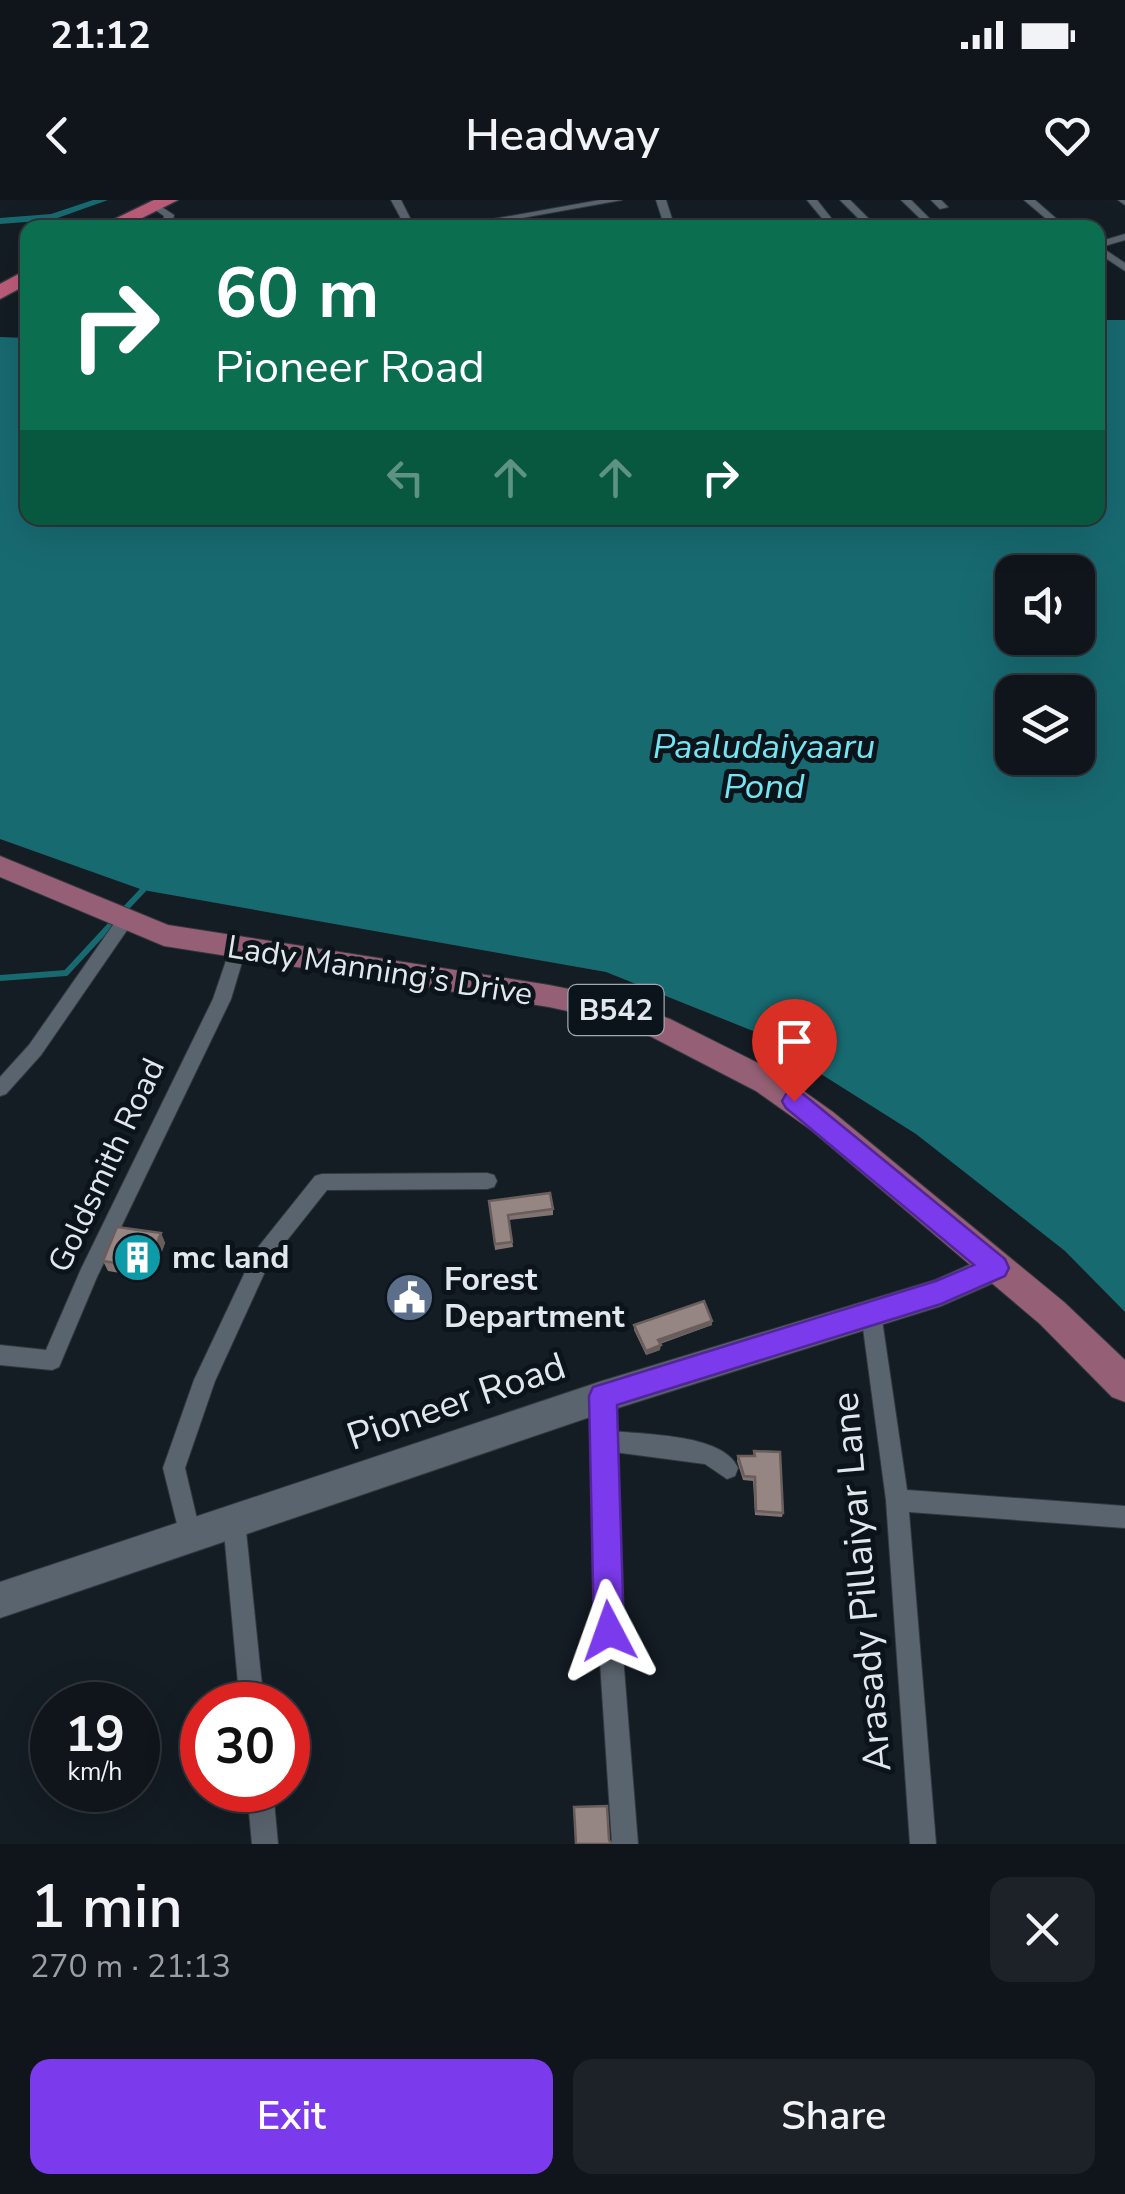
<!DOCTYPE html>
<html lang="en">
<head>
<meta charset="utf-8">
<style>
  body { margin:0; font-family:"Nunito Sans",sans-serif; background:#1d2228; color:#f1f3f6; height:100vh; display:flex; flex-direction:column; font-size:38px; white-space:nowrap }
  * { box-sizing:border-box; margin:0 }
  p { font-size:32px; color:#9b9fa3 }
  .icon { flex:none; width:55px; height:55px; fill:none; stroke:currentColor; stroke-width:2; stroke-linecap:round; stroke-linejoin:round }
  .map { position:relative; height:1644px; overflow:hidden }
  .side { display:flex; flex-direction:column; background:#0f151b; flex:1 }
  .side>* { flex:none }
  .guide { position:absolute; left:20px; top:20px; width:1085px; height:305px; border-radius:20px; box-shadow:0 10px 40px #0002,0 0 0 2px #2f343a; background:#0b6e4f; color:#fff; overflow:hidden }
  .tools { position:absolute; left:995px; top:355px; display:grid; gap:20px }
  .tools a { display:grid; place-items:center; width:100px; height:100px; border-radius:20px; background:#0f151b; box-shadow:0 10px 40px #0002,0 0 0 2px #2f343a; font-size:50px }
  .speed { position:absolute; left:30px; top:1482px; display:flex; gap:20px; font-size:50px; font-weight:700; text-align:center }
  .speed>* { display:grid; place-content:center; width:130px; height:130px; border-radius:50%; background:#0f151b; box-shadow:0 10px 40px #0002,0 0 0 2px #2f343a; line-height:1 }
  .speed small { font-size:25px; font-weight:400 }
  .speed .limit { border:15px solid #d22; background:#fff; color:#111 }
  .pin { position:absolute; display:grid; place-items:center; width:85px; height:85px; color:#fff; margin:-102px -42px; border-radius:50% 50% 50% 0; rotate:-45deg; box-shadow:0 0 10px #0007 }
  .pin .icon { rotate:45deg }
  .me { position:absolute; width:110px; margin:-55px; rotate:356deg; stroke-linejoin:round; filter:drop-shadow(0 0 8px #0008) }
  .turn { display:flex; align-items:center; gap:35px; height:210px; padding:0 30px; font-size:45px }
  .turn .icon { width:130px; height:130px; stroke-width:2.5 }
  .turn b { display:block; font-size:70px; line-height:85px }
  .lanes { display:flex; align-items:center; height:95px; padding:0 30px; background:#0003; justify-content:center; gap:50px; direction:ltr }
  .lanes .off { opacity:.35 }
  .round { display:grid; place-items:center; flex:none; width:105px; height:105px; border-radius:20px; background:#1d2228 }
  .overview { display:flex; align-items:center; justify-content:space-between; height:170px; padding:0 30px }
  h1 { font-size:60px; font-weight:600; line-height:75px }
  .cta { display:flex; gap:20px; margin-top:auto; padding:20px 30px }
  .cta a { flex:1; height:115px; border-radius:20px; background:#7c3aed; color:#fff; font-size:40px; font-weight:600; line-height:115px; text-align:center }
  .cta a+a { background:#1d2228; color:#f1f3f6 }
  .status { display:flex; justify-content:space-between; align-items:center; height:70px; padding:0 50px; background:#0f151b; direction:ltr }
  .status svg { height:28px; fill:currentColor }
  header { display:flex; justify-content:space-between; align-items:center; height:130px; padding:0 30px; background:#0f151b; font-size:45px; font-weight:600 }
  .map>svg:first-child { display:block }
</style>
</head>
<body>
<div class="status"><b>21:12</b><svg viewBox="0 0 49 12"><path d="M0 12V9h3v3zM5 12V6h3v6zM10 12V3h3v9zM15 12V0h3v12zM26 1h20v11H26zM47 4h2v5h-2z"/></svg></div>
<header><svg class="icon" aria-label="back" viewBox="0 0 24 24"><path d="M15 5l-7 7 7 7"/></svg>Headway<svg class="icon" aria-label="heart" viewBox="0 0 24 24"><path d="M12 20l-8-8c-3-5 5-10 8-4 3-6 11-1 8 4z"/></svg></header>
<div class="map">
<svg width="1125" height="1644" viewBox="0 0 1125 1644">
  <rect width="100%" height="100%" fill="#141c24"/>
  <path fill="#186a71" fill-rule="evenodd" d="M1098,120H1125V1112L1065,1051L916,934L753,831L606,772L143,690L0,639V137L27,138L28,318H1098ZM1012,372H1078V438H1012ZM1012,492H1078V558H1012Z"/>
  <g fill="none" stroke-linecap="round" stroke-linejoin="round">
    <path stroke="#186a71" stroke-width="6" d="M125,709L143,690
      M0,778L66,773L115,720"/>
    <path fill="#186a71" fill-rule="evenodd" d="M93,0H108L52,20L0,24V18L51,14Z"/>
    <defs>
      <path id="street" d="M391,0H401L415,28H406Z
        M600,0H622L467,28H443Z
        M656,0H666L675,28H665Z
        M807,0H817L839,28H830Z
        M840,0H850L878,28H868Z
        M901,0H911L939,28H930Z
        M931,0H941L948,7L940,9Z
        M1024,0H1035L1067,28H1057Z
        M1118,0H1125V5Z
        M154,2L174,15L171,28H161L164,16L151,7L149,5Z
        M1125,34V40L1101,47L1125,63V71L1098,53V42Z
        M126,713L134,719L132,723L41,855L6,894L0,896V877L29,845L120,715Z
        M238,743L246,749L231,799L97,1077L59,1167L52,1170L0,1165V1145L46,1150L81,1069L213,799L230,749Z
        M487,973L494,975L497,981L494,987L487,989L327,990L269,1063L215,1181L185,1268L201,1336L198,1344L190,1347L182,1344L163,1268L194,1180L255,1051L315,976L322,974Z
        M871,1104L878,1106L881,1113L907,1290L1125,1306V1328L909,1312L936,1644H910L886,1300L861,1113L864,1106Z
        M602,1187L610,1190L613,1197V1231C647,1235 724,1234 738,1268L735,1276L727,1279L705,1264L614,1252L615,1355L638,1644H612L593,1355L591,1197L594,1190Z
        M234,1310L242,1313L245,1321L264,1505H240L223,1321L226,1313Z
        M247,1590H273L278,1644H252Z"/>
      <path id="secondary" d="M996,1053L1007,1057L1012,1067L1007,1077L941,1106L602,1213L0,1418V1382L602,1181L935,1080Z"/>
      <path id="primary" d="M0,656L168,725L549,785L613,798L670,819L778,873L833,912L1064,1102L1125,1160V1202L1112,1197L1040,1124L811,930L756,891L648,835L609,820L549,807L164,746L0,677Z"/>
      <path id="highway" d="M154,0H178L122,28H96Z
        M28,69V84L0,99V84Z"/>
    </defs>
    <use href="#street" stroke="#33383e" stroke-width="2"/>
    <use href="#secondary" stroke="#33383e" stroke-width="2"/>
    <use href="#primary" stroke="#33383e" stroke-width="2"/>
    <use href="#highway" stroke="#33383e" stroke-width="3"/>
    <use href="#street" fill="#5a646e" fill-rule="evenodd"/>
    <use href="#secondary" fill="#5a646e" fill-rule="evenodd"/>
    <use href="#primary" fill="#956075" fill-rule="evenodd"/>
    <use href="#highway" fill="#bc5d7a" fill-rule="evenodd"/>
  </g>
  <path fill="#817371" d="M489,1001L553,1009V1015L509,1020L513,1047L495,1050Z
    M161,1033L165,1043L152,1078L108,1071L103,1061Z
    M634,1125H712L660,1144V1150L646,1155L634,1130Z
    M754,1251L783,1313L782,1317L755,1315L753,1281L743,1280L737,1261L738,1256H753Z"/>
  <path fill="#695e5c" d="M161,1033L165,1043L152,1078L147,1068Z
    M712,1121V1125L657,1144L658,1140Z
    M661,1145L660,1150L646,1155V1151Z"/>
  <path fill="#968683" stroke="#695e5c" stroke-width="2.5" d="M550,993L553,1009L508,1015L512,1042L495,1044L489,1001Z
    M117,1027L161,1033L147,1068L103,1061Z
    M704,1101L712,1121L658,1140L661,1145L646,1151L634,1125Z
    M754,1251L780,1252L783,1313L756,1311L755,1277L744,1276L738,1256H755Z
    M607,1606L609,1640L612,1644H576L574,1607Z"/>
  <path fill="#7c3aed" stroke="#51269a" stroke-width="2.5" d="M794,892L803,894L1005,1059L1009,1068L1005,1076L941,1104L617,1205L624,1431L620,1442L609,1447L598,1442L594,1431L589,1196L593,1187L936,1081L974,1065L786,908L782,901L786,894Z"/>
  <defs>
    <symbol id="building-disc" viewBox="-11 -11 22 22"><circle r="9.5" fill="#0f9aa8" stroke="#0b131b"/><path d="M-4-6H4V6H1V3H-1V6H-4ZM-2.5-4.3h1.7v1.8h-1.7ZM.8-4.3h1.7v1.8H.8ZM-2.5-1h1.7V.8h-1.7ZM.8-1h1.7V.8H.8Z" fill="#fff"/></symbol>
    <symbol id="civic-disc" viewBox="-11 -11 22 22"><circle r="9.5" fill="#5c6f8a" stroke="#0b131b"/><path d="M-.6-6.5H3V-4.5H.6V-3L4-1V1h2V6H-6V1h2V-1L-.6-3ZM-1.2 2.5V6h2.4V2.5Z" fill="#fff"/></symbol>
  </defs>
  <g fill-rule="evenodd">
    <use href="#building-disc" x="110" y="1030" width="55" height="55"/>
    <use href="#civic-disc" x="382" y="1070" width="55" height="55"/>
  </g>
  <g text-anchor="middle" stroke-width="10" stroke-linejoin="round" paint-order="stroke">
    <rect fill="#0b131b" stroke="#a1a7ae" stroke-width="2.5" x="568.5" y="785" width="95" height="50" rx="8"/>
    <g font-size="30" font-weight="bold" fill="#e1e7ed">
      <text x="616" y="820">B542</text>
    </g>
    <g font-size="32" fill="#e1e7ed" stroke="#0b131b">
      <text transform="translate(380 770) rotate(9)" y="11">Lady Manning’s Drive</text>
      <text transform="translate(106 965) rotate(-65)" y="11">Goldsmith Road</text>
    </g>
    <g font-size="32" font-weight="bold" fill="#e1e7ed" stroke="#0b131b" text-anchor="start">
      <text x="172" y="1068">mc land</text>
      <text x="444" y="1090">Forest<tspan x="444" dy="37">Department</tspan></text>
    </g>
    <g font-size="35" font-style="italic" fill="#74e6f1" stroke="#0b131b">
      <text x="764" y="558">Paaludaiyaaru<tspan x="764" dy="40">Pond</tspan></text>
    </g>
    <g font-size="38" fill="#e1e7ed" stroke="#0b131b">
      <text transform="translate(456 1201) rotate(-19)" y="13">Pioneer Road</text>
      <text transform="translate(861 1382) rotate(-95)" y="13">Arasady Pillaiyar Lane</text>
    </g>
  </g>
</svg>
<div class="tools">
<a><svg class="icon" aria-label="sound" viewBox="0 0 24 24"><path d="M4 9h4l5-4v14l-5-4H4zM17 9q2 3 0 6"/></svg></a>
<a><svg class="icon" aria-label="layers" viewBox="0 0 24 24"><path d="M12 4l9 5-9 5-9-5zM3 14l9 5 9-5"/></svg></a>
</div>
<div class="speed"><div>19<small>km/h</small></div><div class="limit">30</div></div>
<div class="pin" style="left:794px;top:901px;background:#d93025"><svg class="icon" aria-label="arrive" viewBox="0 0 24 24"><path d="M6 21V4h12l-3 4 3 4H6"/></svg></div>
<svg class="me" style="left:609px;top:1431px" viewBox="-20 -20 40 40"><path d="M0-17L14 15 0 8-14 15z" fill="#7c3aed" stroke="#fff" stroke-width="4"/></svg>
<div class="guide">
<div class="turn"><svg class="icon" aria-label="right" viewBox="0 0 24 24"><path d="M7 20v-9h11M14 6l5 5-5 5"/></svg><div><b>60 m</b>Pioneer Road</div></div>
<div class="lanes"><svg class="icon off" aria-label="left" viewBox="0 0 24 24"><path d="M17 20v-9H6M10 6l-5 5 5 5"/></svg><svg class="icon off" aria-label="ahead" viewBox="0 0 24 24"><path d="M12 20V5M6 11l6-6 6 6"/></svg><svg class="icon off" aria-label="ahead" viewBox="0 0 24 24"><path d="M12 20V5M6 11l6-6 6 6"/></svg><svg class="icon" aria-label="right" viewBox="0 0 24 24"><path d="M7 20v-9h11M14 6l5 5-5 5"/></svg></div>
</div>
</div>
<section class="side">
<div class="overview"><div><h1>1 min</h1><p>270 m · 21:13</p></div><a class="round"><svg class="icon" aria-label="close" viewBox="0 0 24 24"><path d="M6 6l12 12M18 6L6 18"/></svg></a></div>
<div class="cta"><a>Exit</a><a>Share</a></div>
</section>
</body>
</html>
